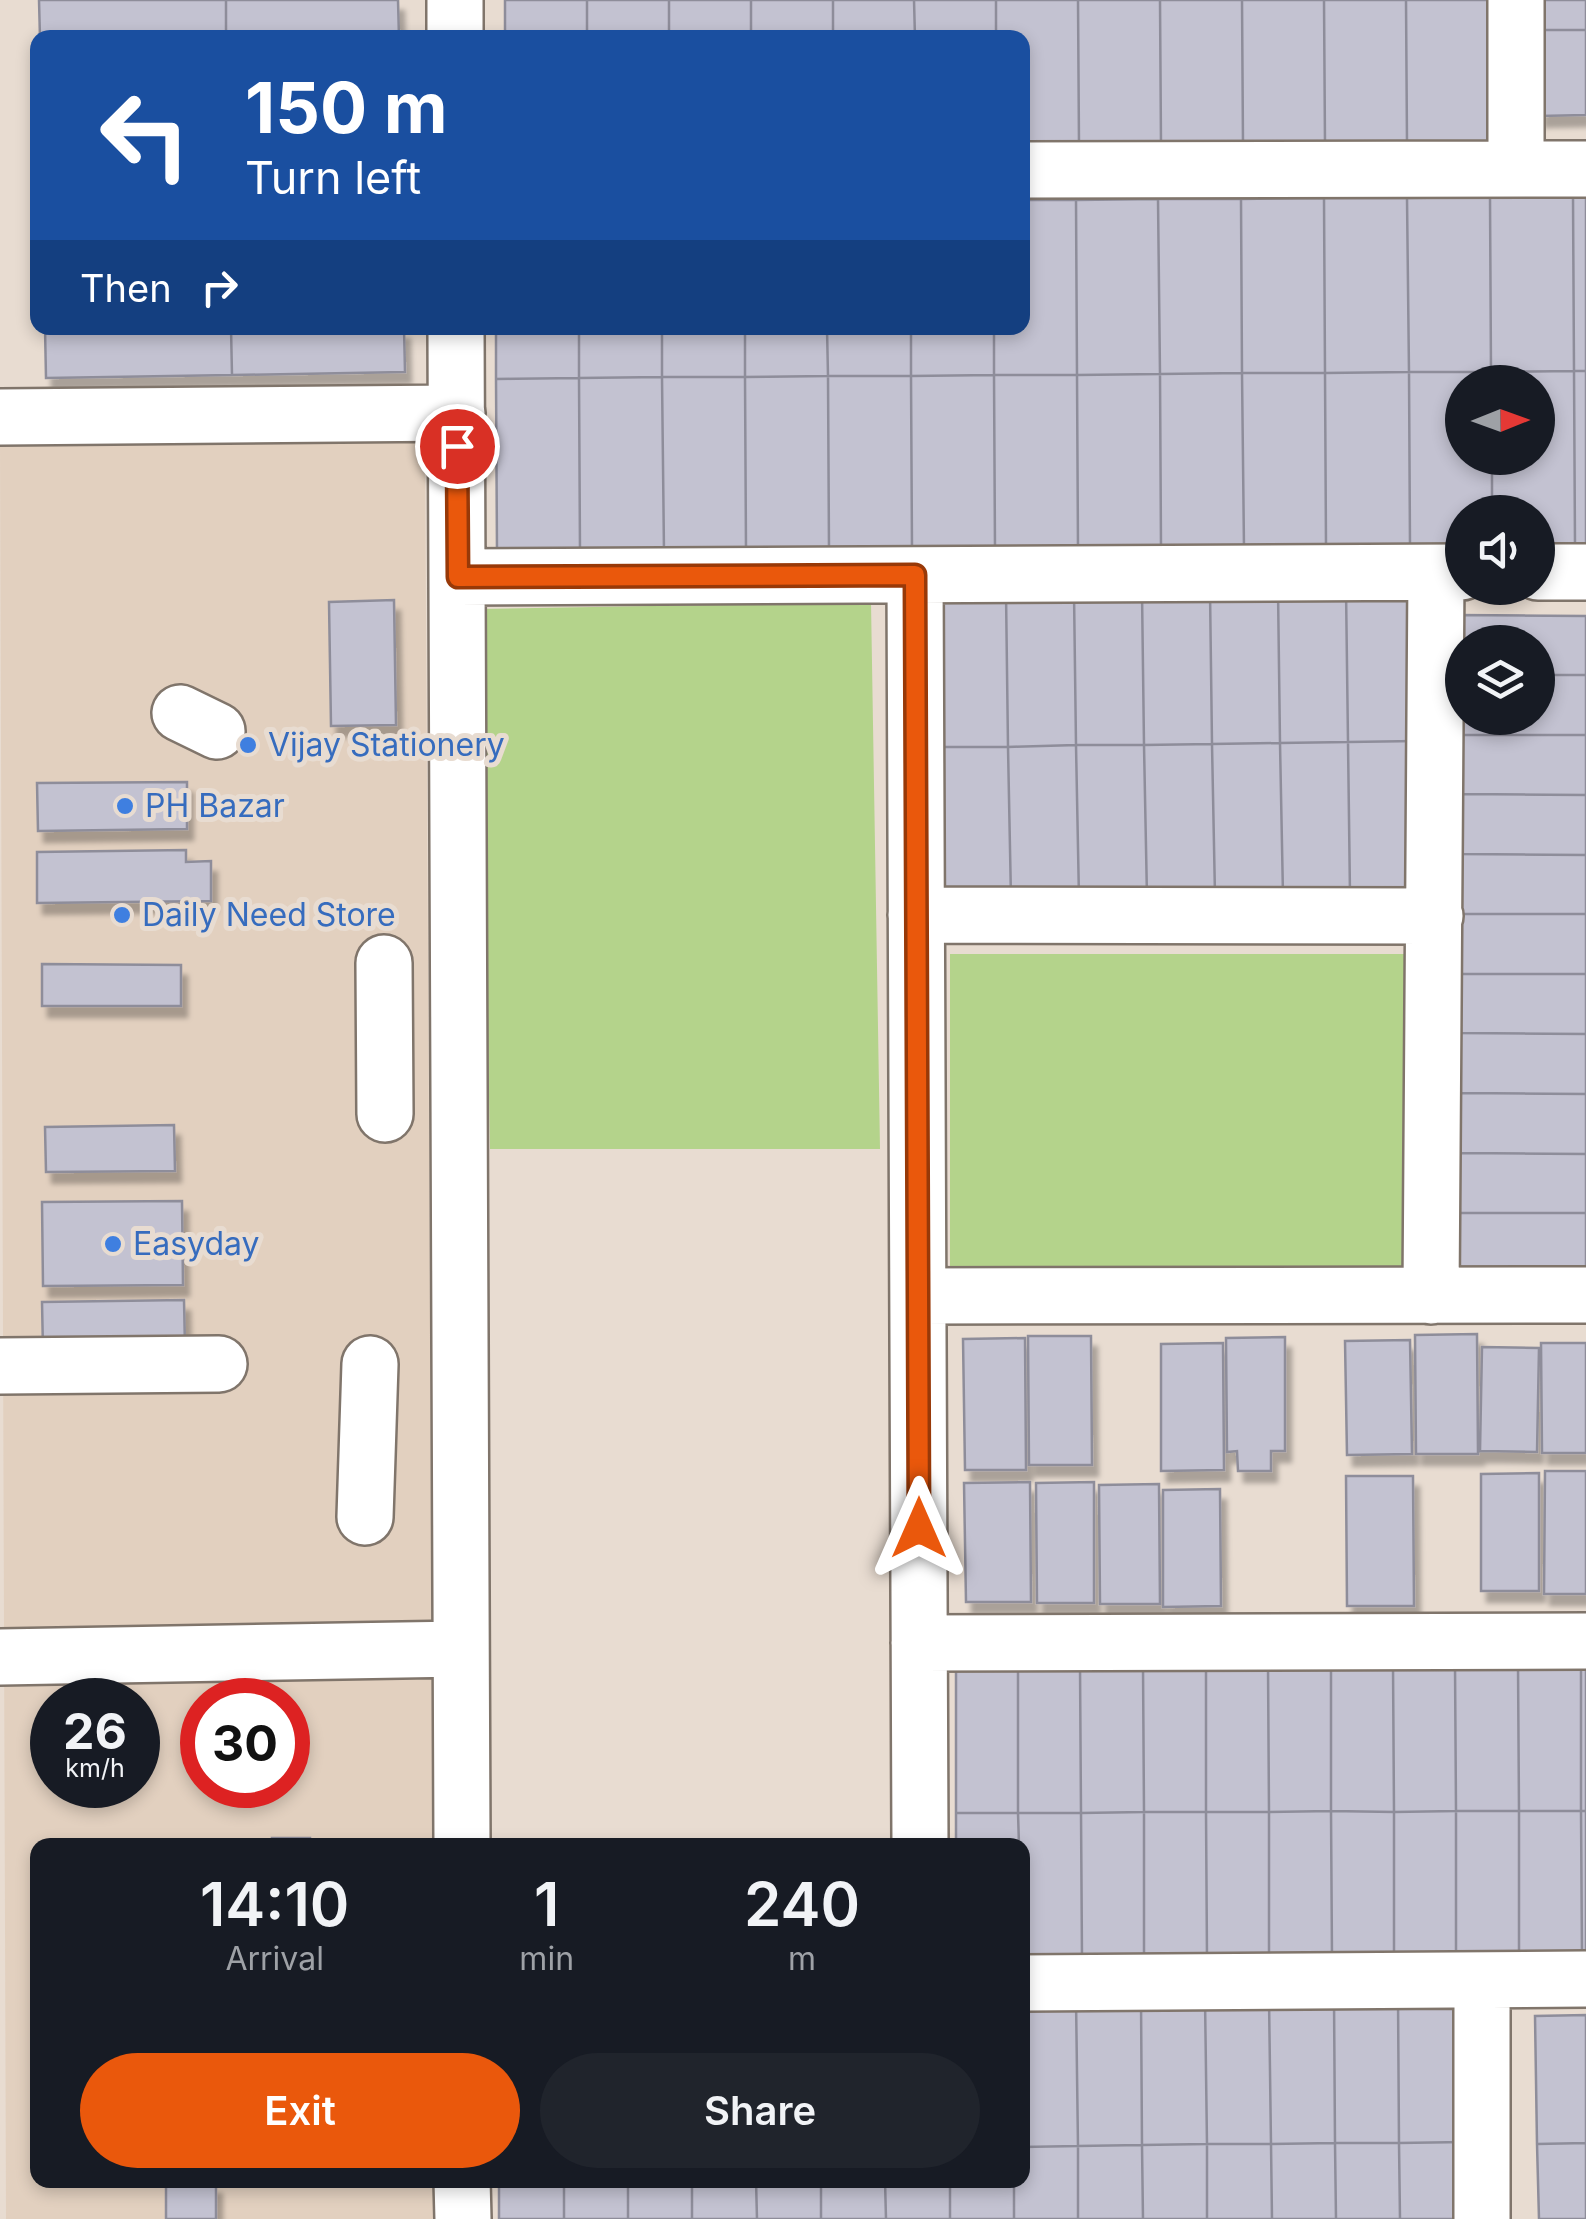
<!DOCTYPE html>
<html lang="en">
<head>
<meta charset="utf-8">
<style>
  body { margin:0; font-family:Inter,sans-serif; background:#20242c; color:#f1f3f6; height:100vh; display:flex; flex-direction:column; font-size:38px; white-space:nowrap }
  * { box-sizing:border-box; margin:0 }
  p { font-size:32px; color:#9ea1a6 }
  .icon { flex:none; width:55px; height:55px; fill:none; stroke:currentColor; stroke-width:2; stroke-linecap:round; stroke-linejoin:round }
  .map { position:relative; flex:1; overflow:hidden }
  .details { position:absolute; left:30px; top:1838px; width:1000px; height:350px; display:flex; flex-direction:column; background:#171b24; border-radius:20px; box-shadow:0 5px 15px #0003 }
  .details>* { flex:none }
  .hud { position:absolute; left:30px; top:30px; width:1000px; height:305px; border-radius:20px; box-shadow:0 5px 15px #0003; background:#1a4fa0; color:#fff; overflow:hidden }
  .needle { width:65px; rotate:89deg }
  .controls { position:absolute; left:1445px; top:365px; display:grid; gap:20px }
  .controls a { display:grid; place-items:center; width:110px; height:110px; border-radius:50%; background:#171b24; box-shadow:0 5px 15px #0003; font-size:50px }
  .speed { position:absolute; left:30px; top:1678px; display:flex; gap:20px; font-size:50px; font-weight:700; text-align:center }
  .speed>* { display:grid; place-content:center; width:130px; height:130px; border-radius:50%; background:#171b24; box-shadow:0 5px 15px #0003; line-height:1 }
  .speed small { font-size:25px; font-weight:400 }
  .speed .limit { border:15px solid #d22; background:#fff; color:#111 }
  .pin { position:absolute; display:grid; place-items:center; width:85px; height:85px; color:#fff; margin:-42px; border:5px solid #fff; border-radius:50%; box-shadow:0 2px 10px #0007 }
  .me { position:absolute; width:110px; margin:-55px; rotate:0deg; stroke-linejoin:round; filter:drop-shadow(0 0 8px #0008) }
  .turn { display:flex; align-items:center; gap:35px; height:210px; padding:0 50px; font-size:45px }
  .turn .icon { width:130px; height:130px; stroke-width:2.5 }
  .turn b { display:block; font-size:70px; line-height:85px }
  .then { display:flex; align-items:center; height:95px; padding:0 50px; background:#0003; gap:20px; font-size:38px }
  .eta { display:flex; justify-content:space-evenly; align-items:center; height:170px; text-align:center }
  .eta b { font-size:60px; font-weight:600; line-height:70px }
  .primary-button { display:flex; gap:20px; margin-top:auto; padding:20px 50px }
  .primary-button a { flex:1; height:115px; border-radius:60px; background:#ea580c; color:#fff; font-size:40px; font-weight:600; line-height:115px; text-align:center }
  .primary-button a+a { background:#20242c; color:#f1f3f6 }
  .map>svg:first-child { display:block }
</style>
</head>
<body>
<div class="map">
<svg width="1586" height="2219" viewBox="0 0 1586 2219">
  <defs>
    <filter id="shadow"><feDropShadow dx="6" dy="11" stdDeviation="2.5" flood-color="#0004"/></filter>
  </defs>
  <rect width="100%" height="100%" fill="#e8dcd1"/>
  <path fill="#e2d0bf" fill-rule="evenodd" d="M425,440L433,1845H38V2180H435L436,2219H6L0,443ZM52,1700H138V1785H52ZM202,1700H288V1785H202Z"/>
  <path fill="#b4d38b" d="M871,602L880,1149H490L480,609Z
    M950,954H1408L1407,1281H950Z"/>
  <path fill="#c3c2d1" stroke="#8e8d9a" stroke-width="2.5" filter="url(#shadow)" d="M39,0H226V38H40Z
    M226,0H398L399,38H226Z
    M505,0H587V38H505Z
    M587,0H669V38H587Z
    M669,0H751V38H669Z
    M751,0H833V38H751Z
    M833,0H914L915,38H833Z
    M914,0H996V38H915Z
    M996,0H1078L1079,146H1022V38H996Z
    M1078,0H1160L1161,146H1079Z
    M1160,0H1242L1243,145L1161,146Z
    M1242,0H1324L1325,145H1243Z
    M1324,0H1406L1407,144L1325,145Z
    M1406,0H1488L1489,144H1407Z
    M1539,0H1586V30H1539Z
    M1539,30H1586V115L1539,116Z
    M1573,196L1574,371L1491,372L1490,197Z
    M1573,196H1586V371H1574Z
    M1490,197L1491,372H1409L1407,198Z
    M1324,198L1325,373H1242L1241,199Z
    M1324,198H1407L1409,372L1325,373Z
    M1158,199L1160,374L1077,375L1076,200Z
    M1158,199H1241L1242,373L1160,374Z
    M1022,200H1076L1077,375H994V328H1022Z
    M45,328H231L232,375L46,378Z
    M231,328H404L405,372L232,375Z
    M496,328H579V378L496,379Z
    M579,328H662V377L579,378Z
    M662,328H745V377H662Z
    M745,328H827L828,376L745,377Z
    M827,328H911V376H828Z
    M911,328H994V375L911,376Z
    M1574,371L1575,546H1538V512H1492V458H1538V382H1491V372Z
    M1574,371H1586V546H1575Z
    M1409,372L1410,547H1326L1325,373Z
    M1409,372H1491V382H1462V458H1492V512H1462V547H1410Z
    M1242,373L1244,548H1161L1160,374Z
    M1242,373H1325L1326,547L1244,548Z
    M1160,374L1161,548L1078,549L1077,375Z
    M994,375L995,550H912L911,376Z
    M994,375H1077L1078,549L995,550Z
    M828,376L829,551H746L745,377Z
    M828,376H911L912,550L829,551Z
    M662,377L664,552H580L579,378Z
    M662,377H745L746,551L664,552Z
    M579,378L580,552L497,553L496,379Z
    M1414,588L1416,741L1348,742L1346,589Z
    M1346,589L1348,742L1280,743L1278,590Z
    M1278,590L1280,743L1212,744L1210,591Z
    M1210,591L1212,744L1144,745L1142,592Z
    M1142,592L1144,745H1076L1074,593Z
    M1006,593L1008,747H941L938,595Z
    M1006,593H1074L1076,745L1008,747Z
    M394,600L396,725L331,726L329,602Z
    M1458,615L1586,616V675H1538V642H1462Z
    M1538,675H1586V735H1457L1462,718H1538Z
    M1457,735H1586V795L1458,794Z
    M1416,741L1418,894L1350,895L1348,742Z
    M1348,742L1350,895L1283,896L1280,743Z
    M1280,743L1283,896H1215L1212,744Z
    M1212,744L1215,896L1147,898L1144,745Z
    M1076,745L1079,899H1011L1008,747Z
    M1076,745H1144L1147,898L1079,899Z
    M941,747H1008L1011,899L943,901Z
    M187,782V829L38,831L37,783Z
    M1458,794L1586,795V855L1457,854Z
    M186,850V862L211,861V901L37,903V852Z
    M1457,854L1586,855V914H1457Z
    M1457,914H1586V974H1457Z
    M42,964L181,965V1006H42Z
    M1457,974H1586V1034L1456,1033Z
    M1456,1033L1586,1034V1094L1456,1093Z
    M1456,1093L1586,1094V1154L1456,1153Z
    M174,1125L175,1171L46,1172L45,1127Z
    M1456,1153L1586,1154V1213H1455Z
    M182,1201L183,1285L43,1286L42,1202Z
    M1455,1213H1586V1273H1455Z
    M184,1300L185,1348L43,1350L42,1302Z
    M1477,1334L1478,1454H1416L1415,1335Z
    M1028,1336H1091L1092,1465H1029Z
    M1285,1337V1451H1271V1471H1238L1237,1451L1227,1452L1226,1338Z
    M1025,1338L1026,1470H965L963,1339Z
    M1410,1340L1412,1454L1347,1455L1345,1341Z
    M1223,1343L1224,1470L1161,1471V1344Z
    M1541,1343H1586V1453H1542Z
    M1482,1347L1539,1348L1537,1452L1480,1451Z
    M1545,1471H1586V1594H1544Z
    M1539,1473V1591H1481V1474Z
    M1346,1476H1413L1414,1606H1347Z
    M1030,1482L1031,1602H966L964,1483Z
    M1094,1482V1603H1037L1036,1483Z
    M1159,1484L1160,1604H1100L1099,1485Z
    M1220,1489L1221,1606L1163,1607V1490Z
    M1455,1664L1456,1811L1394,1812L1393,1665Z
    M1455,1664H1518L1519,1811H1456Z
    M1518,1664H1581V1811H1519Z
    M1581,1664H1586V1811H1581Z
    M1080,1665L1081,1813H1018V1666Z
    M1080,1665L1143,1666L1144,1812L1081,1813Z
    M1206,1665V1812H1144L1143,1666Z
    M1206,1665H1268L1269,1812H1206Z
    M1268,1665H1331V1811L1269,1812Z
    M1331,1665H1393L1394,1812L1331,1811Z
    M956,1666H1018V1813H956Z
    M1331,1811L1332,1959H1269V1812Z
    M1331,1811L1394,1812V1958L1332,1959Z
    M1456,1811V1958H1394V1812Z
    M1456,1811H1519V1958H1456Z
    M1519,1811H1581L1582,1957L1519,1958Z
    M1581,1811H1586V1957H1582Z
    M1144,1812V1959H1082L1081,1813Z
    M1144,1812H1206L1207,1959H1144Z
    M1206,1812H1269V1959H1207Z
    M956,1813H1018L1019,1845H956Z
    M1018,1813H1081L1082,1959L1022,1960V1845H1019Z
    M272,1838H310V1845H272Z
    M137,1840L171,1841V1845H137Z
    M207,1842H239V1845H207Z
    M1398,1996L1399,2143H1335L1334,1997Z
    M1398,1996H1463L1464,2142L1399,2143Z
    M1334,1997L1335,2143L1271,2144L1269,1998Z
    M1205,1998L1207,2144L1142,2145L1141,1999Z
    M1205,1998H1269L1271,2144H1207Z
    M1076,1999L1078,2146L1022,2147V2000Z
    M1076,1999H1141L1142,2145L1078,2146Z
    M1586,2015V2143L1537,2144L1535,2016Z
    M1464,2142V2219H1400L1399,2143Z
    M1335,2143L1336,2219H1272L1271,2144Z
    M1335,2143H1399L1400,2219H1336Z
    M1586,2143V2219H1539L1537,2144Z
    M1207,2144V2219H1143L1142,2145Z
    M1207,2144H1271L1272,2219H1207Z
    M1142,2145L1143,2219H1078V2146Z
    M1078,2146V2219H1014V2180H1022V2147Z
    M499,2180H564V2219H499Z
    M564,2180H628V2219H564Z
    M628,2180H692V2219H628Z
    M692,2180H756L757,2219H692Z
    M756,2180H821V2219H757Z
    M821,2180H885L886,2219H821Z
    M885,2180H950V2219H886Z
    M950,2180H1014V2219H950Z
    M166,2183H216V2219H166Z"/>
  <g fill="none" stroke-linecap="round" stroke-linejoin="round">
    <defs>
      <path id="minor" d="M455,0V38
        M1516,169V0
        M1022,170L1586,169
        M456,328L462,1845
        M0,417L457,413
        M1538,572H1586
        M915,575L920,1845
        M457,577L1462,572
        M180,713L217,731
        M916,915L1435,916
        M384,963L385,1114
        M918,1296L1586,1295
        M1431,1296L1436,573
        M0,1366L219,1364
        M365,1517L370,1364
        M919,1643L1586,1641
        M0,1657L461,1649
        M1482,1980V2219
        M1022,1983L1586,1979
        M462,2180L463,2219"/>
    </defs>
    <use href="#minor" stroke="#80756b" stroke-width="60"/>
    <use href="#minor" stroke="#fff" stroke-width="55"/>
  </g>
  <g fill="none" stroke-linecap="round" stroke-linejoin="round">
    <defs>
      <path id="route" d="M457,446L458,577L915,575L919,1528"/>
    </defs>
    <use href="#route" stroke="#983908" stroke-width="25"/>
    <use href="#route" stroke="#ea580c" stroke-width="18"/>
  </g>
  <g fill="#3f7fe0" stroke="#e8dcd1" stroke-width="4">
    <circle cx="248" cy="745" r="10"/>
    <circle cx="125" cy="806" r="10"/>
    <circle cx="122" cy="915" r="10"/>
    <circle cx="113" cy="1244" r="10"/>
  </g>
  <g text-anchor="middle" stroke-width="10" stroke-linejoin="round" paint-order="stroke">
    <g font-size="32" fill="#366cbe" stroke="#e8dcd1" text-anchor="start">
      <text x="268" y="756">Vijay Stationery</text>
      <text x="145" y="817">PH Bazar</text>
      <text x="142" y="926">Daily Need Store</text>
      <text x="133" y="1255">Easyday</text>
    </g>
  </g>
</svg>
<div class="controls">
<a><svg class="needle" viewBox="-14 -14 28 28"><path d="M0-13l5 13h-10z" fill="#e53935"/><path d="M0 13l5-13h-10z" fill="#9ea1a6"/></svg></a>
<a><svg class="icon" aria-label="sound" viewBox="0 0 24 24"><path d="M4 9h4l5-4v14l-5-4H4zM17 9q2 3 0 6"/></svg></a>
<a><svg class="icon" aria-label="layers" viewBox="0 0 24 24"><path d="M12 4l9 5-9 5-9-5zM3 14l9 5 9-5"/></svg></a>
</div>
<div class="speed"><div>26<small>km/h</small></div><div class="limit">30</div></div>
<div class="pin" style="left:457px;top:446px;background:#d93025"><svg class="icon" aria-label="arrive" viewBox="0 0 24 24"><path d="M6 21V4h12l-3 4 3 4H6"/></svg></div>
<svg class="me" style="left:919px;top:1528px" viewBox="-20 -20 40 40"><path d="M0-17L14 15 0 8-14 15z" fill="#ea580c" stroke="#fff" stroke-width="4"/></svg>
<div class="hud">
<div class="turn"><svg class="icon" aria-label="left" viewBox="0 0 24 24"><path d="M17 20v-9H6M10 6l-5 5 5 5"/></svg><div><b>150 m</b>Turn left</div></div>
<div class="then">Then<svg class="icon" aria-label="right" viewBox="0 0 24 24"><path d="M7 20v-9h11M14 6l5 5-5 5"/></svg></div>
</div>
<section class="details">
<div class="eta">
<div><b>14:10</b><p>Arrival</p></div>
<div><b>1</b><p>min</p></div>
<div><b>240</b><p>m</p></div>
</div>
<div class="primary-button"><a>Exit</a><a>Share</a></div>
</section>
</div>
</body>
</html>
